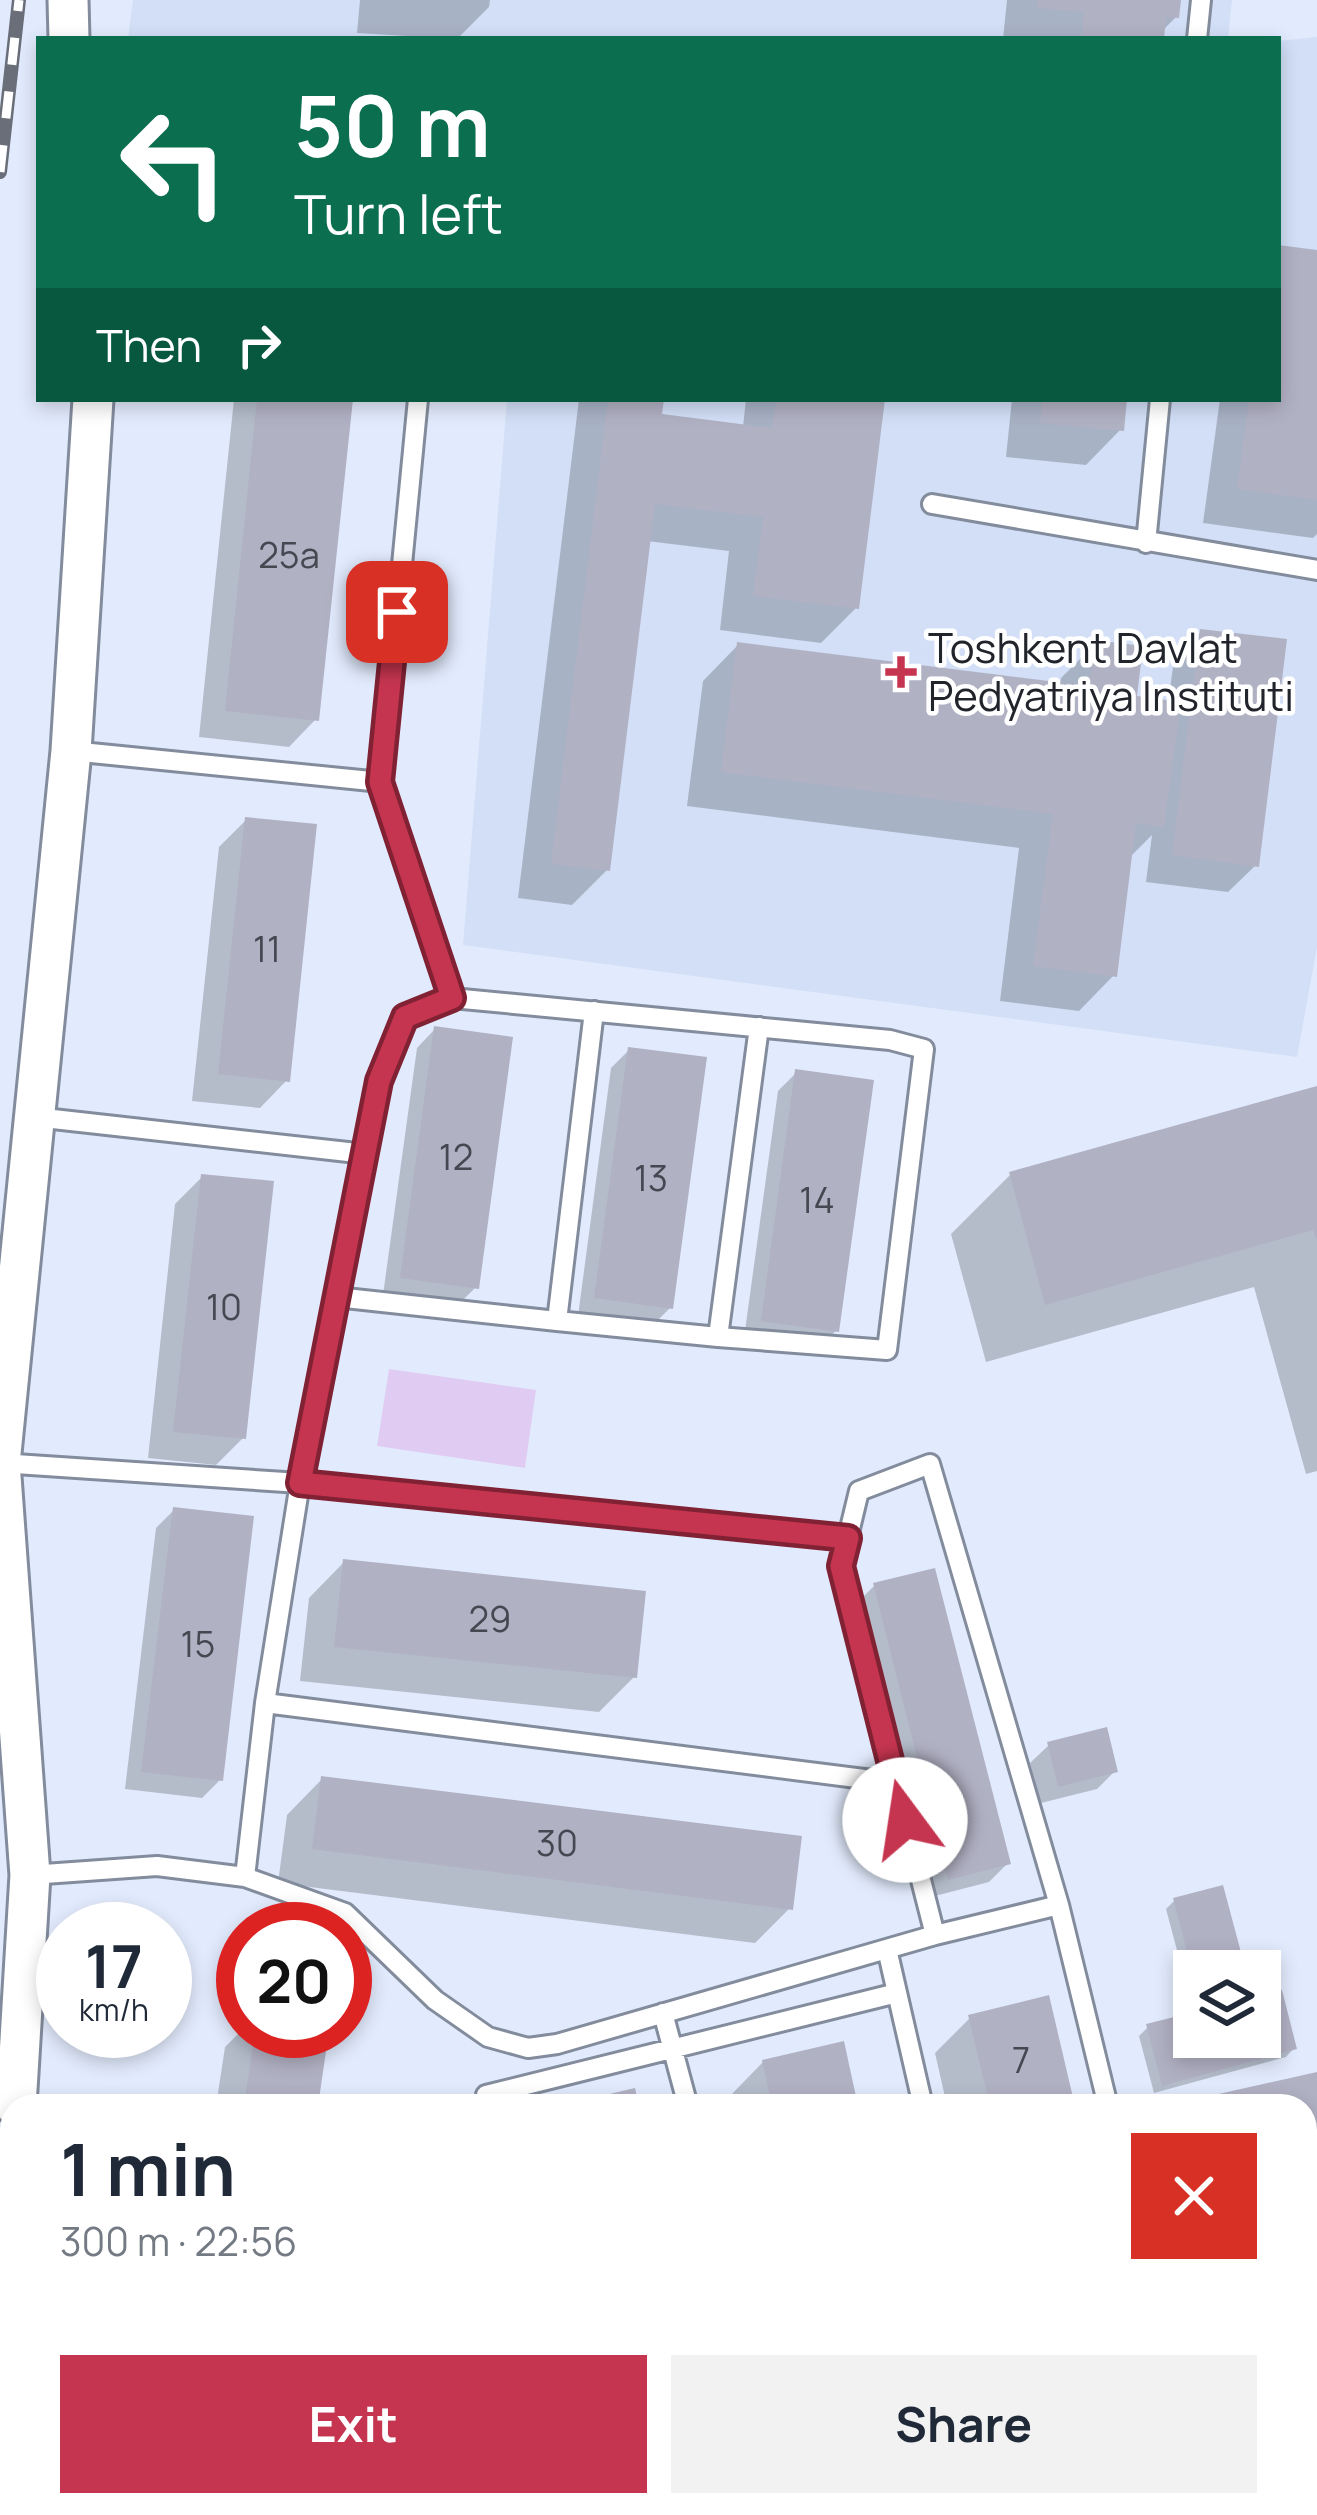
<!DOCTYPE html>
<html lang="en">
<head>
<meta charset="utf-8">
<style>
  body { margin:0; font-family:Manrope,sans-serif; background:#f2f2f3; color:#1f2937; height:100vh; display:flex; flex-direction:column; font-size:45px; white-space:nowrap }
  * { box-sizing:border-box; margin:0 }
  p { font-size:39px; color:#747a83 }
  .icon { flex:none; width:66px; height:66px; fill:none; stroke:currentColor; stroke-width:2; stroke-linecap:round; stroke-linejoin:round }
  .map { position:relative; flex:1; overflow:hidden }
  .details { position:absolute; left:0px; top:2094px; width:1317px; height:423px; display:flex; flex-direction:column; background:#fff; border-radius:36px 36px 0 0; box-shadow:0 6px 18px #0003 }
  .details>* { flex:none }
  .top-card { position:absolute; left:36px; top:36px; width:1245px; height:366px; border-radius:0px; box-shadow:0 6px 18px #0003; background:#0b6e4f; color:#fff; overflow:hidden }
  .controls { position:absolute; left:1173px; top:1950px; display:grid; gap:24px }
  .controls a { display:grid; place-items:center; width:108px; height:108px; border-radius:0px; background:#fff; box-shadow:0 6px 18px #0003; font-size:60px }
  .speed { position:absolute; left:36px; top:1902px; display:flex; gap:24px; font-size:60px; font-weight:700; text-align:center }
  .speed>* { display:grid; place-content:center; width:156px; height:156px; border-radius:50%; background:#fff; box-shadow:0 6px 18px #0003; line-height:1 }
  .speed small { font-size:30px; font-weight:400 }
  .speed .limit { border:18px solid #d22; background:#fff; color:#111 }
  .pin { position:absolute; display:grid; place-items:center; width:102px; height:102px; color:#fff; margin:-51px; border-radius:24px; box-shadow:0 6px 18px #0006 }
  .me { position:absolute; width:132px; margin:-66px; rotate:346deg; stroke-linejoin:round; filter:drop-shadow(0 0 9px #0008) }
  .turn { display:flex; align-items:center; gap:42px; height:252px; padding:0 60px; font-size:54px }
  .turn .icon { width:156px; height:156px; stroke-width:2.5 }
  .turn b { display:block; font-size:84px; line-height:102px }
  .then { display:flex; align-items:center; height:114px; padding:0 60px; background:#0003; gap:24px; font-size:45px }
  .round { display:grid; place-items:center; flex:none; width:126px; height:126px; border-radius:0px; background:#f2f2f3 }
  .head { display:flex; align-items:center; justify-content:space-between; height:204px; padding:0 60px }
  h1 { font-size:72px; font-weight:700; line-height:90px }
  .primary-button { display:flex; gap:24px; margin-top:auto; padding:24px 60px }
  .primary-button a { flex:1; height:138px; border-radius:0px; background:#c63550; color:#fff; font-size:48px; font-weight:700; line-height:138px; text-align:center }
  .primary-button a+a { background:#f2f2f3; color:#1f2937 }
  .map>svg:first-child { display:block }
</style>
</head>
<body>
<div class="map">
<svg width="1317" height="2515" viewBox="0 0 1317 2515">
  <rect width="100%" height="100%" fill="#e2ebfd"/>
  <path fill="#d2dff7" d="M133,0H1232L1228,39H128Z
    M1317,37V947L1297,1057L463,945L507,399H1278V41Z"/>
  <path fill="#e0ccf3" d="M389,1369L536,1390L525,1468L377,1446Z"/>
  <path fill="#0003" d="M360,0H490L489,7L457,39L357,33Z
    M1007,0H1178L1176,17L1161,32V39H1003Z
    M1278,248L1317,254V534L1313,538L1203,523L1220,399H1278Z
    M234,399H350L316,719L289,747L199,737Z
    M579,399H661L659,417L743,427L746,399H882L856,608L821,643L720,630L729,551L647,541L607,870L572,905L518,898Z
    M1012,399H1124L1121,429L1086,465L1006,457Z
    M1201,632L1256,865L1228,892L1146,882L1152,835L1129,858L1114,975L1079,1011L1000,1001L1019,848L687,806L703,681L738,645L1060,686L1061,678L1096,643L1134,699L1168,704L1174,659Z
    M246,820L287,1080L260,1108L192,1101L219,847Z
    M435,1029L476,1287L458,1305L383,1295L417,1048Z
    M629,1050L670,1308L652,1326L578,1316L611,1068Z
    M796,1073L837,1330L818,1348L744,1338L778,1091Z
    M1317,1089V1471L1306,1474L1254,1287L986,1362L951,1234L1010,1175Z
    M202,1177L243,1438L216,1465L148,1458L175,1204Z
    M174,1510L220,1780L202,1798L125,1789L156,1528Z
    M344,1562L634,1677L599,1712L300,1681L309,1598Z
    M874,1586L1007,1864L989,1882L931,1897L856,1604Z
    M1049,1745L1115,1771L1097,1789L1041,1803L1030,1763Z
    M322,1779L790,1908L755,1943L278,1883L287,1815Z
    M1174,1901L1243,1971H1194V2014L1166,1909Z
    M1260,2000L1294,2048L1286,2057L1154,2093L1139,2036L1148,2027L1194,2015V2037H1260Z
    M970,2018L1072,2106H947L935,2053Z
    M243,2029L326,2031L315,2106H216L225,2047Z
    M763,2062L855,2106H730L728,2098Z
    M1317,2075V2281L1305,2284V2106H1179Z
    M38,2505H158L156,2515H37Z
    M223,2505H322L302,2515H235Z
    M332,2505H484L444,2515H335Z"/>
  <path fill="#b1b1c4" d="M1038,0H1181L1179,18L1166,17L1164,39H1081L1084,12L1037,8Z
    M1278,245L1317,250V500L1237,489L1249,399H1278Z
    M257,399H353L319,721L225,711Z
    M608,399H664L662,414L772,428L776,399H885L859,609L753,596L763,517L655,504L610,871L551,864Z
    M1042,399H1127L1124,431L1040,423Z
    M1200,629L1287,639L1259,867L1172,855Z
    M1095,640L1143,646L1137,696L1181,702L1164,827L1136,823L1117,977L1033,966L1053,814L721,772L737,642L1089,686Z
    M245,817L317,824L290,1082L218,1074Z
    M434,1026L513,1037L479,1289L400,1278Z
    M628,1047L707,1057L673,1309L594,1298Z
    M795,1069L874,1080L839,1332L761,1321Z
    M1317,1086V1240L1313,1230L1045,1305L1009,1172Z
    M201,1174L274,1181L246,1439L173,1432Z
    M173,1507L254,1516L223,1781L141,1772Z
    M343,1559L646,1591L637,1678L334,1647Z
    M935,1568L1011,1864L948,1880L873,1583Z
    M1107,1727L1118,1772L1058,1787L1047,1742Z
    M321,1776L802,1836L793,1910L312,1849Z
    M1223,1885L1246,1971H1192L1173,1898Z
    M1282,1990L1297,2049L1162,2086L1146,2024L1194,2012V2037H1260V1996Z
    M1049,1995L1075,2106H990L968,2015Z
    M255,2031H329L318,2106H244Z
    M844,2041L858,2106H772L762,2060Z
    M1317,2072V2269L1305,2272V2106L1174,2104Z
    M635,2088L639,2106H567V2104Z
    M59,2505H161L160,2515H66Z"/>
  <g fill="none" stroke-linecap="round" stroke-linejoin="round">
    <defs>
      <path id="service" d="M1197,39L1201,0
        M418,399L381,782L452,998
        M932,504L1317,570
        M1146,543L1160,399
        M71,751L381,782
        M35,1117L366,1154
        M336,1297L557,1321L594,1011
        M557,1321L718,1337L759,1027
        M0,1463L300,1483L847,1538
        M265,1703L896,1783
        M30,1875L157,1866L245,1877L345,1913L435,2000L488,2037L528,2048L557,2044L935,1935L1059,1905
        M245,1877L265,1703L300,1483L379,1081L405,1017L452,998L890,1040L924,1049L887,1350L718,1337
        M935,1935L841,1566L859,1491L930,1464L1059,1905L1108,2106
        M887,1949L923,2106
        M663,2013L688,2106
        M489,2106L486,2095L897,1993"/>
      <path id="minor" d="M68,0L69,39
        M16,2106L30,1875L0,1463L71,751L93,399
        M0,2372L12,2175"/>
      <path id="trunk" d="M1305,2395L1317,2393
        M1305,2486L1317,2483
        M776,2515L820,2505
        M1172,2515L1218,2505"/>
    </defs>
    <use href="#service" stroke="#838c9c" stroke-width="24"/>
    <use href="#minor" stroke="#838c9c" stroke-width="45"/>
    <use href="#trunk" stroke="#fff" stroke-width="72"/>
    <use href="#service" stroke="#fff" stroke-width="18"/>
    <use href="#minor" stroke="#fff" stroke-width="39"/>
    <use href="#trunk" stroke="#b6dcf7" stroke-width="66"/>
    <defs>
      <path id="rail" d="M0,172L19,0"/>
    </defs>
    <use href="#rail" stroke="#696e79" stroke-width="14"/>
    <use href="#rail" stroke="#fff" stroke-width="9" stroke-dasharray="27" stroke-linecap="butt"/>
  </g>
  <g fill="none" stroke-linecap="round" stroke-linejoin="round">
    <defs>
      <path id="route" d="M397,612L380,782L452,998L405,1017L379,1081L300,1483L848,1538L841,1566L905,1820"/>
    </defs>
    <use href="#route" stroke="#812234" stroke-width="30"/>
    <use href="#route" stroke="#c63550" stroke-width="21"/>
  </g>
  <path fill="#c63550" stroke="#fff" stroke-width="4.5" d="M895 654h12v12h12v12h-12v12h-12v-12h-12v-12h12z"/>
  <g text-anchor="middle" stroke-width="9" stroke-linejoin="round" paint-order="stroke">
    <g font-size="36" fill="#454751">
      <text x="289" y="568">25а</text>
      <text x="267" y="962">11</text>
      <text x="456" y="1170">12</text>
      <text x="651" y="1191">13</text>
      <text x="817" y="1213">14</text>
      <text x="224" y="1320">10</text>
      <text x="490" y="1632">29</text>
      <text x="198" y="1657">15</text>
      <text x="557" y="1856">30</text>
      <text x="1021" y="2073">7</text>
    </g>
    <g font-size="42" fill="#21242b" stroke="#fff" text-anchor="start">
      <text x="928" y="663">Toshkent Davlat<tspan x="928" dy="48">Pedyatriya Instituti</tspan></text>
    </g>
  </g>
</svg>
<div class="controls">
<a><svg class="icon" aria-label="layers" viewBox="0 0 24 24"><path d="M12 4l9 5-9 5-9-5zM3 14l9 5 9-5"/></svg></a>
</div>
<div class="speed"><div>17<small>km/h</small></div><div class="limit">20</div></div>
<div class="pin" style="left:397px;top:612px;background:#d93025"><svg class="icon" aria-label="arrive" viewBox="0 0 24 24"><path d="M6 21V4h12l-3 4 3 4H6"/></svg></div>
<svg class="me" style="left:905px;top:1820px" viewBox="-20 -20 40 40"><circle r="19" fill="#fff"/><path d="M0-13L10 11 0 6-10 11z" fill="#c63550"/></svg>
<div class="top-card">
<div class="turn"><svg class="icon" aria-label="left" viewBox="0 0 24 24"><path d="M17 20v-9H6M10 6l-5 5 5 5"/></svg><div><b>50 m</b>Turn left</div></div>
<div class="then">Then<svg class="icon" aria-label="right" viewBox="0 0 24 24"><path d="M7 20v-9h11M14 6l5 5-5 5"/></svg></div>
</div>
<section class="details">
<div class="head"><div><h1>1 min</h1><p>300 m · 22:56</p></div><a class="round" style="background:#d93025;color:#fff"><svg class="icon" aria-label="close" viewBox="0 0 24 24"><path d="M6 6l12 12M18 6L6 18"/></svg></a></div>
<div class="primary-button"><a>Exit</a><a>Share</a></div>
</section>
</div>
</body>
</html>
